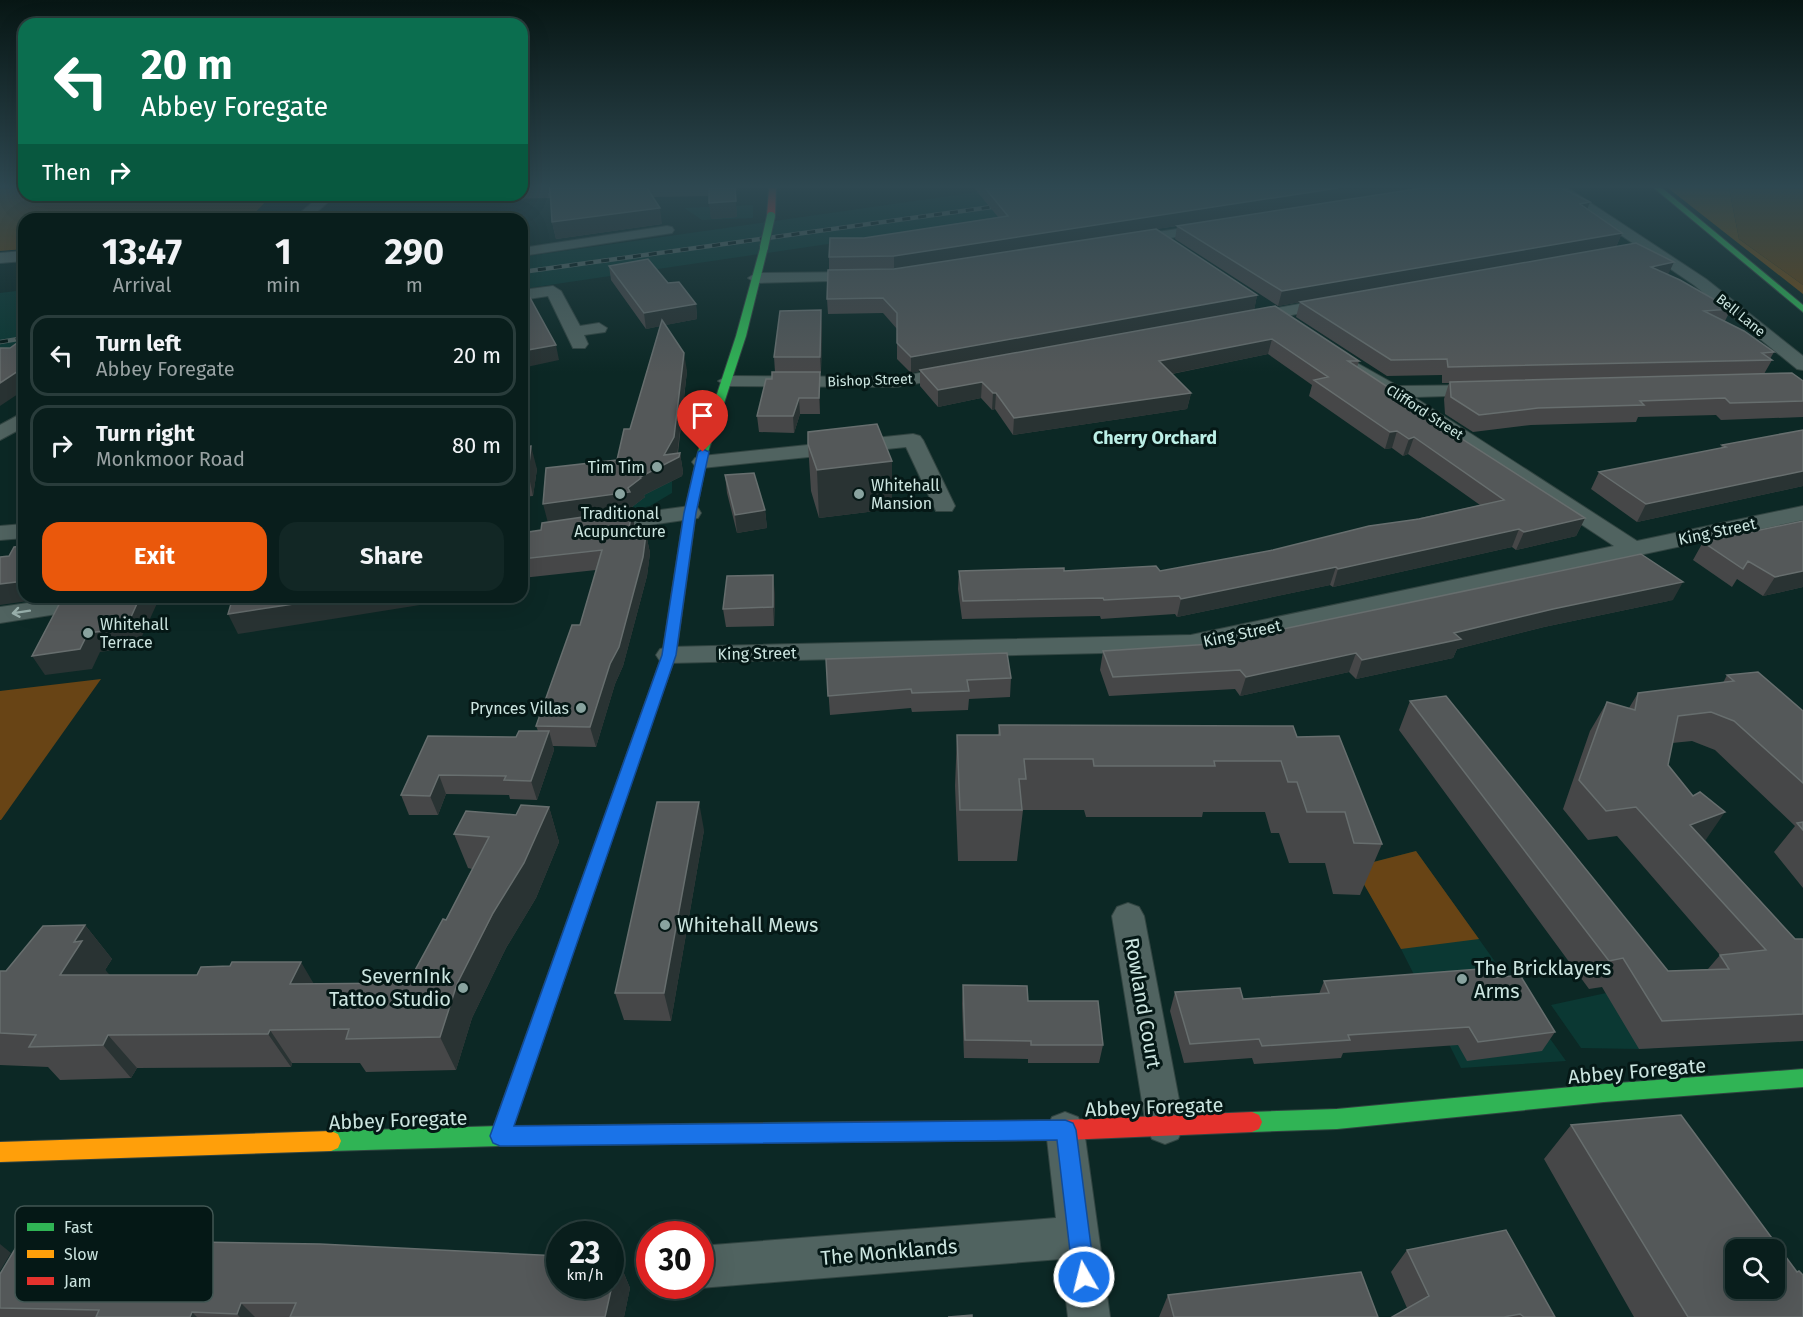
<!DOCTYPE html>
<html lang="en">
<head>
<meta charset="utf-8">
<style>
  body { margin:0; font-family:"Fira Sans",sans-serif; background:#122725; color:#f1f3f6; height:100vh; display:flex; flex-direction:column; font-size:22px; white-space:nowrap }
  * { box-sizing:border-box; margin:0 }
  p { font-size:20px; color:#99a2a3 }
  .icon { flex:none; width:33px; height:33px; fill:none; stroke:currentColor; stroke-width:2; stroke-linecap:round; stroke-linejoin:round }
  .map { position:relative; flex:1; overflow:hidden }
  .drawer { position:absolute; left:18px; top:213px; width:510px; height:390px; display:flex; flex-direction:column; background:#091e1c; border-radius:18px; box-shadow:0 6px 24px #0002,0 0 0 2px #293c3b }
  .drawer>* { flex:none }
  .banner { position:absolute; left:18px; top:18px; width:510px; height:183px; border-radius:18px; box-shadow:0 6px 24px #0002,0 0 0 2px #293c3b; background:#0b6e4f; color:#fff; overflow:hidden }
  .fabs { position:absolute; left:1725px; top:1239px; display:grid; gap:12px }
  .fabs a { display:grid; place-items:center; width:60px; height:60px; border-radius:12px; background:#091e1c; box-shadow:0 6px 24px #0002,0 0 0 2px #293c3b; font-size:30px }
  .speed { position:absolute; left:546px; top:1221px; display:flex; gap:12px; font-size:30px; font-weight:700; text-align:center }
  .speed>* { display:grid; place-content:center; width:78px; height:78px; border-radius:50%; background:#091e1c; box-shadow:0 6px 24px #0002,0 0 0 2px #293c3b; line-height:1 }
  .speed small { font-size:15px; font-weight:400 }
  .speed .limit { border:9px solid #d22; background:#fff; color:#111 }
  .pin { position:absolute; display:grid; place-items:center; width:51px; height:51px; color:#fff; margin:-62px -26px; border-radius:50% 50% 50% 0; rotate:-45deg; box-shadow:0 0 6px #0007 }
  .pin .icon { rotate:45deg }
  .me { position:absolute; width:66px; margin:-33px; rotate:352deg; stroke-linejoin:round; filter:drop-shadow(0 0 4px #0008) }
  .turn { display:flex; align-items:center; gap:21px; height:126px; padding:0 24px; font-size:27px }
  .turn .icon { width:78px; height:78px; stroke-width:2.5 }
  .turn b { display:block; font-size:42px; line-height:51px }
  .then { display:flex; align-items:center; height:57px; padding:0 24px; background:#0003; gap:12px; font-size:22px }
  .eta { display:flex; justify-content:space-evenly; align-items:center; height:102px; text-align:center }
  .eta b { font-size:36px; font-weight:700; line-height:42px }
  .button { display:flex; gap:12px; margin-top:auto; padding:12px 24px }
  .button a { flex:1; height:69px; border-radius:18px; background:#ea580c; color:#fff; font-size:24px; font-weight:700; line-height:69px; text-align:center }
  .button a+a { background:#122725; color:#f1f3f6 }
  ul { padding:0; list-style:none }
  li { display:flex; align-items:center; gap:18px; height:81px; margin:0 12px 9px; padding:0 12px; border:3px solid #293c3b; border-radius:18px }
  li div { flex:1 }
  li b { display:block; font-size:22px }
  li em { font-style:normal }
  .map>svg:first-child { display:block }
</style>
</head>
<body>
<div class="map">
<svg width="1803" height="1317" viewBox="0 0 1803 1317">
  <rect width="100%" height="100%" fill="#0c2825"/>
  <path fill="#0b3833" d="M1006,188L1004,218L522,289V257Z
    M753,205V218L702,220L684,208Z
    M24,290V350L0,355V293Z
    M672,455V493L650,506L613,514Z
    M1416,851L1566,1061L1461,1068L1397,941L1354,867Z
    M1652,983L1702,1045L1639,1049L1581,1048L1551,1005Z"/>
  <path fill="#684415" d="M0,188H24V195H272L249,219H24V249L0,251Z
    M1729,188H1803V285L1739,239Z
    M101,679L1,820H0V691Z
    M1416,851L1479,939L1401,949L1354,867Z"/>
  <path fill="#734b16" d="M1668,188H1729L1739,239L1803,285V294Z"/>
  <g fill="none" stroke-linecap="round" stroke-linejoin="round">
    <defs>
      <path id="street" d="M1552,188H1568L1706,279L1803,356V370L1797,369L1694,285Z
        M321,195H336L309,219H293Z
        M1210,224L1217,228L1215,231L1131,244L1124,240L1131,236Z
        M667,226L672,227L674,230L672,233L522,256V248Z
        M24,251V261L0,263V253Z
        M863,272L869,274L871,277L869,280L756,283L748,278L756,273Z
        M553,286L561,291L580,326L599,323L607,328L605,332L584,335L588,344L585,348H573L548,296L522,300V290Z
        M1332,298L1340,303L1338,306L1250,323L1242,318L1250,313Z
        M1357,363L1398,386L1489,385L1491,389L1482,395L1414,397L1637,541L1803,506V520L1191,651L669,663L660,661L656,655L660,649L669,647L1191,635L1614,546L1351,372L1348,368L1351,364Z
        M954,367L960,368L963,372L960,376L896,387L727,386L718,381L727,376L896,377Z
        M24,412V427L0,440V425Z
        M913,434L920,436L923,440L955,506L952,511H936L906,447L702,468L695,466L692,462L695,458L702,456Z
        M690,506L698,508L701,513L698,518L601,532L593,530L590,525L593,520L601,518Z
        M24,524V538L0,540V526Z
        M70,597H132L128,602L120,604L0,623V607Z
        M1128,903L1139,907L1144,916L1184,1126L1178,1139L1165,1144L1152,1139L1146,1126L1112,916L1117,907Z
        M1065,1112L1078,1117L1084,1130L1110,1317H1068L1061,1259L700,1288L695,1286H700V1246L1056,1218L1046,1130L1052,1117Z"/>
      <path id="fast" d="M1654,188H1662L1803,305V312Z
        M761,245L768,247L746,336L708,452L696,513L676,655L660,700L653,705L646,700L662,655L684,513L698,452L736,336Z
        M1803,1069V1087L1604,1102L1337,1129L1252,1132L1245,1129L1242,1122L1245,1115L1252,1112L1337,1109L1604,1084Z
        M842,1122L849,1125L852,1132L849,1139L842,1142L500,1146L331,1151L324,1148L321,1141L324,1134L331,1131L500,1126Z"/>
      <path id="slow" d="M653,695L660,700L510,1136L507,1143L500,1146L493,1143L490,1136L646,700Z
        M331,1131L338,1134L341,1141L338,1148L331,1151L0,1162V1142Z"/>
      <path id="jam" d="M769,188H776L775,216L771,218L767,216Z
        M1252,1112L1259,1115L1262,1122L1259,1129L1252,1132L1065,1140L842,1142L835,1139L832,1132L835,1125L842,1122L1065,1120Z"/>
    </defs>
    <use href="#street" stroke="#314441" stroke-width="2"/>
    <use href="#fast" stroke="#314441" stroke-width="2"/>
    <use href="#slow" stroke="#314441" stroke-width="2"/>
    <use href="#jam" stroke="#314441" stroke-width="2"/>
    <use href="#street" fill="#506360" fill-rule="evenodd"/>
    <use href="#fast" fill="#30b455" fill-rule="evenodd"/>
    <use href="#slow" fill="#ff9f0a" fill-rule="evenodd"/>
    <use href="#jam" fill="#e5322d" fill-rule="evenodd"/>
    <defs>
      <path id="rail" d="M522,272L1006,205
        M0,342L24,338"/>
    </defs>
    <use href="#rail" stroke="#546664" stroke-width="4.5"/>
    <use href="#rail" stroke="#051816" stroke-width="3" stroke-dasharray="8" stroke-linecap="butt"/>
    <defs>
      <path id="fast-bridge" d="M764,247L771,216"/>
    </defs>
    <use href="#fast-bridge" stroke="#314441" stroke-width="10" stroke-linecap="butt"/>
    <use href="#fast-bridge" stroke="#30b455" stroke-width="8"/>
  </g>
  <path fill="#464748" d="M522,188H737L735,195L737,217L711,219L709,196L653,197L662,224L556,239L552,222L550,198L338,203L337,200H334L333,195H522Z
    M974,188H1419L1250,215L1587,209L1622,233L1616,247L1731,309L1725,321L1774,352L1770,359L1772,360L1764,374L1803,381V417L1721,420L1716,415L1638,417L1636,422L1531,425L1473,432L1445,414L1444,399L1449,383H1442V375L1387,376L1296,317L1300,302L1556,258L1278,306L1175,239L1177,226L1156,229L1257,295L1254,310L1359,361L1357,367L1438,420L1437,422L1451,432L1585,518L1576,536L1516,550L1512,547L1333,587L1330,585L1177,617L1175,614L1101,619L1100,616L962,619L958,589L959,571H1160L1273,550L1480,505L1408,454L1403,456L1392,448L1385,449L1309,396L1312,385L1268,354L1172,374L1191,393L1187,409L1013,435L995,409L992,410L981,398L938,407L920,386V371L911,373L897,359V329L883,313L828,314L827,299L829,270V257L864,238L998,217Z
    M274,195H318L313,199L275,198Z
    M609,266L668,283L696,304L697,319L665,325L687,371L678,453H680L683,472L682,476L644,495L645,497L632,507L633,512H632L635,529L634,535L646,534L650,553L647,576L623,666L615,684L596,747L553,746L554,750L537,800L510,799L509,795L446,794L438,815H409L401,795L428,736L516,737L538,731L536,726L580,625L596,570L522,578V533L541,530L548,522L617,460L630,429L660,326L646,329L611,280Z
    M822,326L821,373H820V414H800L794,433L759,432L757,416L775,372L774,357Z
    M1803,430V486L1637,522L1591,489L1599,472L1721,448L1722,445Z
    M808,444L892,509L819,518L811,491Z
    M522,447L537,469L533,496L522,497Z
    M725,475L765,510L767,528L737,533L727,493Z
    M1803,521V587L1763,596L1737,579L1732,587L1693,560L1703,542Z
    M775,593L774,626L726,627L723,609Z
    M1673,600L1544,627L1457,649L1453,658L1356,679L1349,672L1240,696L1235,689L1109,696L1100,670L1103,651L1212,644Z
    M826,659L1011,678L1010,697L969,699L968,710L912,712L911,708L830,715Z
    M1727,675L1803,711V888L1774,852L1795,826L1715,750L1692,741L1672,743L1668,765L1705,840L1795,939H1803V1041L1639,1049L1602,987L1589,989L1399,730L1410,701L1668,971L1708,969L1720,955L1617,836L1588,840L1563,809L1590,731L1607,702L1629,708L1638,693L1723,683Z
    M999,725L1297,737L1382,844L1360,895L1333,894L1325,863H1289L1279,833H1271L1265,812H1203L1202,817H1086L1084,810H1023L1017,861H958L955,786L957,735H998Z
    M549,807L559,842L536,898L506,948L472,1018L456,1070L366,1072L360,1063H292L291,1067L137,1068L131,1078L60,1080L48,1067L0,1065V971H6L85,925L112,959L105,970L109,975L314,984L408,983L446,920L472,869L468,868L454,834L516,815Z
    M704,830L671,1021L624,1020L615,993Z
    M1494,978L1555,1032L1542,1051L1467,1061L1458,1045L1343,1053L1341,1058L1254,1064L1252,1058L1184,1063L1170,1011L1175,992L1243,999L1319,994L1324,981Z
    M963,985L1028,1001L1103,1045L1099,1063H1028V1059L964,1058L962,1004Z
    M1571,1125L1797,1272L1803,1317H1634L1544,1159Z
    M1407,1250L1555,1317H1392L1407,1308L1391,1272Z
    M618,1259L630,1288L624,1317H0V1274Z
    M1168,1295L1378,1317H1159Z"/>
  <path fill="#293333" d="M1338,188H1419L894,270V256Z
    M311,195H318L313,199Z
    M736,201L737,217L711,219L709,203Z
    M1590,202L1585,215L1580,204Z
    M660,208L662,224L556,239L552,222Z
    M1622,233L1616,247L1278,306L1282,291Z
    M1674,262L1667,277L1651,267Z
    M1257,295L1254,311L920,370V371L911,373V357Z
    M696,304L697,319L646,329L644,313Z
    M821,310L822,326L821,373L820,357Z
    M1272,339L1268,354L1156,377L1159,361Z
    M556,345L559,360L522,368V351Z
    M684,353L687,371L677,456L680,453L683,472L682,476L644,495L645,497L632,507L633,512H632L635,529L632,555L628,535L548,523L543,504L628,488L664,455Z
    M24,367V390L0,406V383Z
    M820,372V414L819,398Z
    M982,382L981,398L938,407V390Z
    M993,393H996L995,409L992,410Z
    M1191,393L1187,409L1013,435L1014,418Z
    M799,398L800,414L794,433L793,416Z
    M1397,431L1392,448L1385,449L1390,432Z
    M1414,437L1408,454L1403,456L1409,439Z
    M531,446L537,469L533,496L528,472Z
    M892,461V509L819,518L817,470Z
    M1803,471V486L1637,522L1646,504Z
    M765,510L767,528L737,533L735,515Z
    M1585,518L1576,536L1516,550L1524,532Z
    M1519,529L1512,547L1333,587L1338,569Z
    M646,534L650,553L647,576L623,666L615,684L596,747L590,727Z
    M1336,567L1330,585L1177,617L1181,599Z
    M1803,571V587L1763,596L1775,577Z
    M773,575L775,593L774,626L773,607Z
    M24,581V597H57L0,605V584Z
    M1683,582L1673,600L1544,627L1457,649L1453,658L1356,679L1362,660L1454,633L1553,609Z
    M140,597H160L137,647L100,652L92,669L45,675L32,656L88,633Z
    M340,597H470L238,634L228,614Z
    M1356,653L1349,672L1240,696L1246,677Z
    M549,731L554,750L537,800L531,781Z
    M439,775L446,794L438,815L430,796Z
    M699,802L704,830L671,1021L664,993Z
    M549,807L559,842L536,898L506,948L472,1018L456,1070L440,1037L457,984Z
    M1725,812L1705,841L1690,825Z
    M85,925L112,959L105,970L110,975H60L74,942Z
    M301,962L321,996L290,984Z
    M270,1030L292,1063L291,1067L268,1034Z
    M108,1035L137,1068L131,1078L103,1045Z
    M0,1244L11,1253L0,1271Z
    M618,1259L630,1288L624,1317H605Z
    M241,1303L255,1317H240L237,1314Z
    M192,1312L197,1317H190Z"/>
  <path fill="#545859" stroke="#676e6e" stroke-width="1.5" fill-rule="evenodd" d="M550,188H647L660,208L552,222Z
    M709,188H735L736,201L709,203Z
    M985,188H1338L894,256L829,257L830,238H864L1008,216Z
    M1422,188H1561L1590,202L1580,204L1622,233L1282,291L1177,226Z
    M1156,229L1257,295L911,357L897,343V313L883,298L827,299L828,270L894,269Z
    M1636,243L1674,262L1651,267L1680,280L1731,309L1704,311L1744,331L1774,352L1762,353L1772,360L1448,367L1447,359L1391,360L1300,302Z
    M648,259L668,283L679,282L696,304L644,313L609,266Z
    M522,294L529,296L556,345L522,351Z
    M1275,306L1359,361H1348L1438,420H1434L1451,432L1585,518L1524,532L1519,529L1338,569L1336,567L1181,599L1179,596L1104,600L1103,598L963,601L959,571L1064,568V571L1156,566L1160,571L1273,550L1369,526L1419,519L1504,500L1414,437L1409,439L1397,431L1390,432L1314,380L1328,377L1272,339L1159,361L1191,393L1014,418L996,393H993L982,382L938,390L920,370Z
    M821,310L820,357H774L780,311Z
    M662,320L684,353L674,437L664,455L680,453L679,457L640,477L641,478L628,488L630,492L543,504L546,468L617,460L624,429H630Z
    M24,338V367L0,383V348H10Z
    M772,372H820L819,398H799L793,416H757L766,379H772Z
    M1792,373L1803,381V401L1730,403L1725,398L1640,401L1644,405L1538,408L1479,415L1451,397L1450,382Z
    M877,424L892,461L817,470L808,444V432Z
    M1803,430V471L1646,504L1599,472L1726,447L1722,445Z
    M531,446L528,472L522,473V447Z
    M754,473L765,510L735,515L725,475Z
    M632,510L628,535L646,534L643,557L619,647L610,664L590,727L536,726L572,625H580L602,550L522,559V533L541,530L542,523Z
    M1803,521V571L1775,577L1748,561L1743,569L1703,542Z
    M24,546V581L0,584V557L9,556L14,547Z
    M1641,554L1683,582L1553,609L1454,633L1461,639L1362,660L1356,653L1246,677L1240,670L1113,677L1103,651L1212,644Z
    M773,575V607L723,609L727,576Z
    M63,597H140L126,628L88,633L80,649L32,656Z
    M233,597H340L228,614Z
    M1007,653L1011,678L967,680L969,691L912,693L911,689L828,696L826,659Z
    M1758,672L1803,711V783L1734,721L1711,712L1678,716L1668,765L1693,796L1700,792L1725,812L1690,825L1795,939H1803V1014L1662,1021L1623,958L1609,961L1410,701L1446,696L1668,971L1729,969L1720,955L1766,950L1636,807L1606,811L1579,780L1607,702L1635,710L1638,693L1734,681L1727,675Z
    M999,725L1293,726L1297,737L1339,736L1382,844L1354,843L1345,812H1307L1297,782H1288L1281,761H1214L1215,766H1094L1093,759H1024L1026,779H1019L1022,810H960L957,735H1000Z
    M519,731H549L531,781L504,780L506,776L439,775L430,796L401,795L428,736L516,737Z
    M657,802H699L664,993H615Z
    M521,805L549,807L524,863L493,913L457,984L440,1037L346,1039L349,1029L270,1030L268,1034L108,1035L103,1045L29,1047L36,1035L0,1033V971H6L43,926L85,925L74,942L82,941L60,975H197L201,967L230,966L232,962H301L290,984L408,983L443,919L446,920L489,837L454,834L466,811L516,815Z
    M1803,822V830L1797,823Z
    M1480,969L1490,971L1494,978L1520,975L1555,1032L1478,1042L1469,1027L1348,1035L1350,1040L1262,1046L1259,1039L1190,1044L1175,992L1240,988L1243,999L1329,993L1324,981Z
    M963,985L1027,986L1028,1001H1098L1103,1045H1031V1041L965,1040Z
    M1681,1115L1797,1272L1799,1271L1803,1275V1317H1688L1571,1125ZM1736,1250H1774V1288H1736Z
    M1506,1230L1555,1317H1524L1520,1314L1504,1317H1392L1429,1296L1407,1250Z
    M21,1239L320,1244L560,1256V1286H610V1259H618L605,1317H290L296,1303H241L237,1314L192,1312L190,1317H96L99,1310L0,1308V1274Z
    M1361,1272L1378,1317H1174L1168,1295Z
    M972,1315V1317H948Z"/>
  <defs><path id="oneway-shaft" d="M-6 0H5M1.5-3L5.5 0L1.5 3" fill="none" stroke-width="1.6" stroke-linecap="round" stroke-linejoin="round" transform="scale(1.5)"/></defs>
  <use stroke="#9ab1ad" href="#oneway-shaft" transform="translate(21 612) rotate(171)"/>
  <linearGradient id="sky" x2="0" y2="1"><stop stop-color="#071614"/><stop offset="0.5" stop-color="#2e4851"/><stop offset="1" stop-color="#2e4851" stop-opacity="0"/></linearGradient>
  <rect width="1803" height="373" fill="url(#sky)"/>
  <path fill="#1a73e8" stroke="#114b97" stroke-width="1.5" d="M703,449L709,452L696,513L676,655L514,1126L1065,1120L1073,1123L1076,1130L1095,1277L1092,1285L1084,1288L1076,1285L1073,1277L1057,1140L500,1146L493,1143L490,1136L662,655L684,513L698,452Z"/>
  <g fill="#89a39f" stroke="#051816" stroke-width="2">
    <circle cx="657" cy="467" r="6"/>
    <circle cx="620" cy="494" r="6"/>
    <circle cx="859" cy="494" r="6"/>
    <circle cx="88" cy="633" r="6"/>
    <circle cx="581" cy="708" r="6"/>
    <circle cx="665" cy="925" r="6"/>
    <circle cx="1462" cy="979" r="6"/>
    <circle cx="463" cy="988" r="6"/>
  </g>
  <g text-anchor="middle" stroke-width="6" stroke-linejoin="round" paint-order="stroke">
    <g font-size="14" fill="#cce5e0" stroke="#051816">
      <text transform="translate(1741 315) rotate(39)" y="5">Bell Lane</text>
      <text transform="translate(870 380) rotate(-2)" y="5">Bishop Street</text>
      <text transform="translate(1425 412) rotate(33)" y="5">Clifford Street</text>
    </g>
    <g font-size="16" fill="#cce5e0" stroke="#051816" text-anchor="end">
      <text x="645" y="473">Tim Tim</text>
      <text x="871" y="491" text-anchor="start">Whitehall<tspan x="871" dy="18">Mansion</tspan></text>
      <text x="620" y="519" text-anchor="middle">Traditional<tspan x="620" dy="18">Acupuncture</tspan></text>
      <text x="100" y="630" text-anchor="start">Whitehall<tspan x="100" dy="18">Terrace</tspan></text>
      <text x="569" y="714">Prynces Villas</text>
    </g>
    <g font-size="16" fill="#cce5e0" stroke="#051816">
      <text transform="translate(1717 531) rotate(-12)" y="6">King Street</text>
      <text transform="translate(1242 633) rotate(-12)" y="6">King Street</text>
      <text transform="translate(757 653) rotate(-1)" y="6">King Street</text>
    </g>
    <g font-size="18" font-weight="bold" fill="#bcefe6" stroke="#051816">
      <text x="1155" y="444">Cherry Orchard</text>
    </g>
    <g font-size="20" fill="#cce5e0" stroke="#051816" text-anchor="start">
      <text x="677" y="932">Whitehall Mews</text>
      <text x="1474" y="975">The Bricklayers<tspan x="1474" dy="23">Arms</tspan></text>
      <text x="451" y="983" text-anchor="end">SevernInk<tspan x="451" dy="23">Tattoo Studio</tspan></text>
    </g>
    <g font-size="20" fill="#cce5e0" stroke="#051816">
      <text transform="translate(1143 1003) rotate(80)" y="7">Rowland Court</text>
      <text transform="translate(1637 1071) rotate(-5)" y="7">Abbey Foregate</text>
      <text transform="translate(1154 1107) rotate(-2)" y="7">Abbey Foregate</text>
      <text transform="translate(398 1120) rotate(-2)" y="7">Abbey Foregate</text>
      <text transform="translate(889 1252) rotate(-5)" y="7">The Monklands</text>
    </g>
  </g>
  <rect x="15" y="1206" width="198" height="96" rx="9" fill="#051816" stroke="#415653" stroke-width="1.5"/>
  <rect x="27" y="1223" width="27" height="8" fill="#30b455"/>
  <rect x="27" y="1250" width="27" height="8" fill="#ff9f0a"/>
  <rect x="27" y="1277" width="27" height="8" fill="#e5322d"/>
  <g font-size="16" fill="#cce5e0">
    <text x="64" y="1233">Fast</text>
    <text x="64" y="1260">Slow</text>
    <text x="64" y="1287">Jam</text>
  </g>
</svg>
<div class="fabs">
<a><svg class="icon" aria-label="search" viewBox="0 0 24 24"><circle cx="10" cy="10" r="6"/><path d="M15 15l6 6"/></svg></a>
</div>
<div class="speed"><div>23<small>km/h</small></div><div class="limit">30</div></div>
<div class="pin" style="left:703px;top:452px;background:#d93025"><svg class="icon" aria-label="arrive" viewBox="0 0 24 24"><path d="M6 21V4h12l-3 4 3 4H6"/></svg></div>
<svg class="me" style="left:1084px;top:1277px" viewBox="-20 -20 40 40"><circle r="17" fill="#1a73e8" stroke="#fff" stroke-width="3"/><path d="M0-11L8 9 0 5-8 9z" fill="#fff"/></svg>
<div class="banner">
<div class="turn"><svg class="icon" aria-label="left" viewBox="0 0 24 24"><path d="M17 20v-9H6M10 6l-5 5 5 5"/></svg><div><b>20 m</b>Abbey Foregate</div></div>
<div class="then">Then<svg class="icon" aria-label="right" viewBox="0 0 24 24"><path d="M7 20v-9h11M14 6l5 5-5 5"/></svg></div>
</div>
<section class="drawer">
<div class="eta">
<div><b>13:47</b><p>Arrival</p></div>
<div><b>1</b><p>min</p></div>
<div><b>290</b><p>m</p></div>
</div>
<ul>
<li><svg class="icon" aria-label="left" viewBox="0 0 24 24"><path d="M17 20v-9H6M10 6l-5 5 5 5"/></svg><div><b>Turn left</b><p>Abbey Foregate</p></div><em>20 m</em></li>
<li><svg class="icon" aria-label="right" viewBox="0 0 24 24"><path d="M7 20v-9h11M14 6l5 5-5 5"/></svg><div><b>Turn right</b><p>Monkmoor Road</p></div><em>80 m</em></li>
</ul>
<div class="button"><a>Exit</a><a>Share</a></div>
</section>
</div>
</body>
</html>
